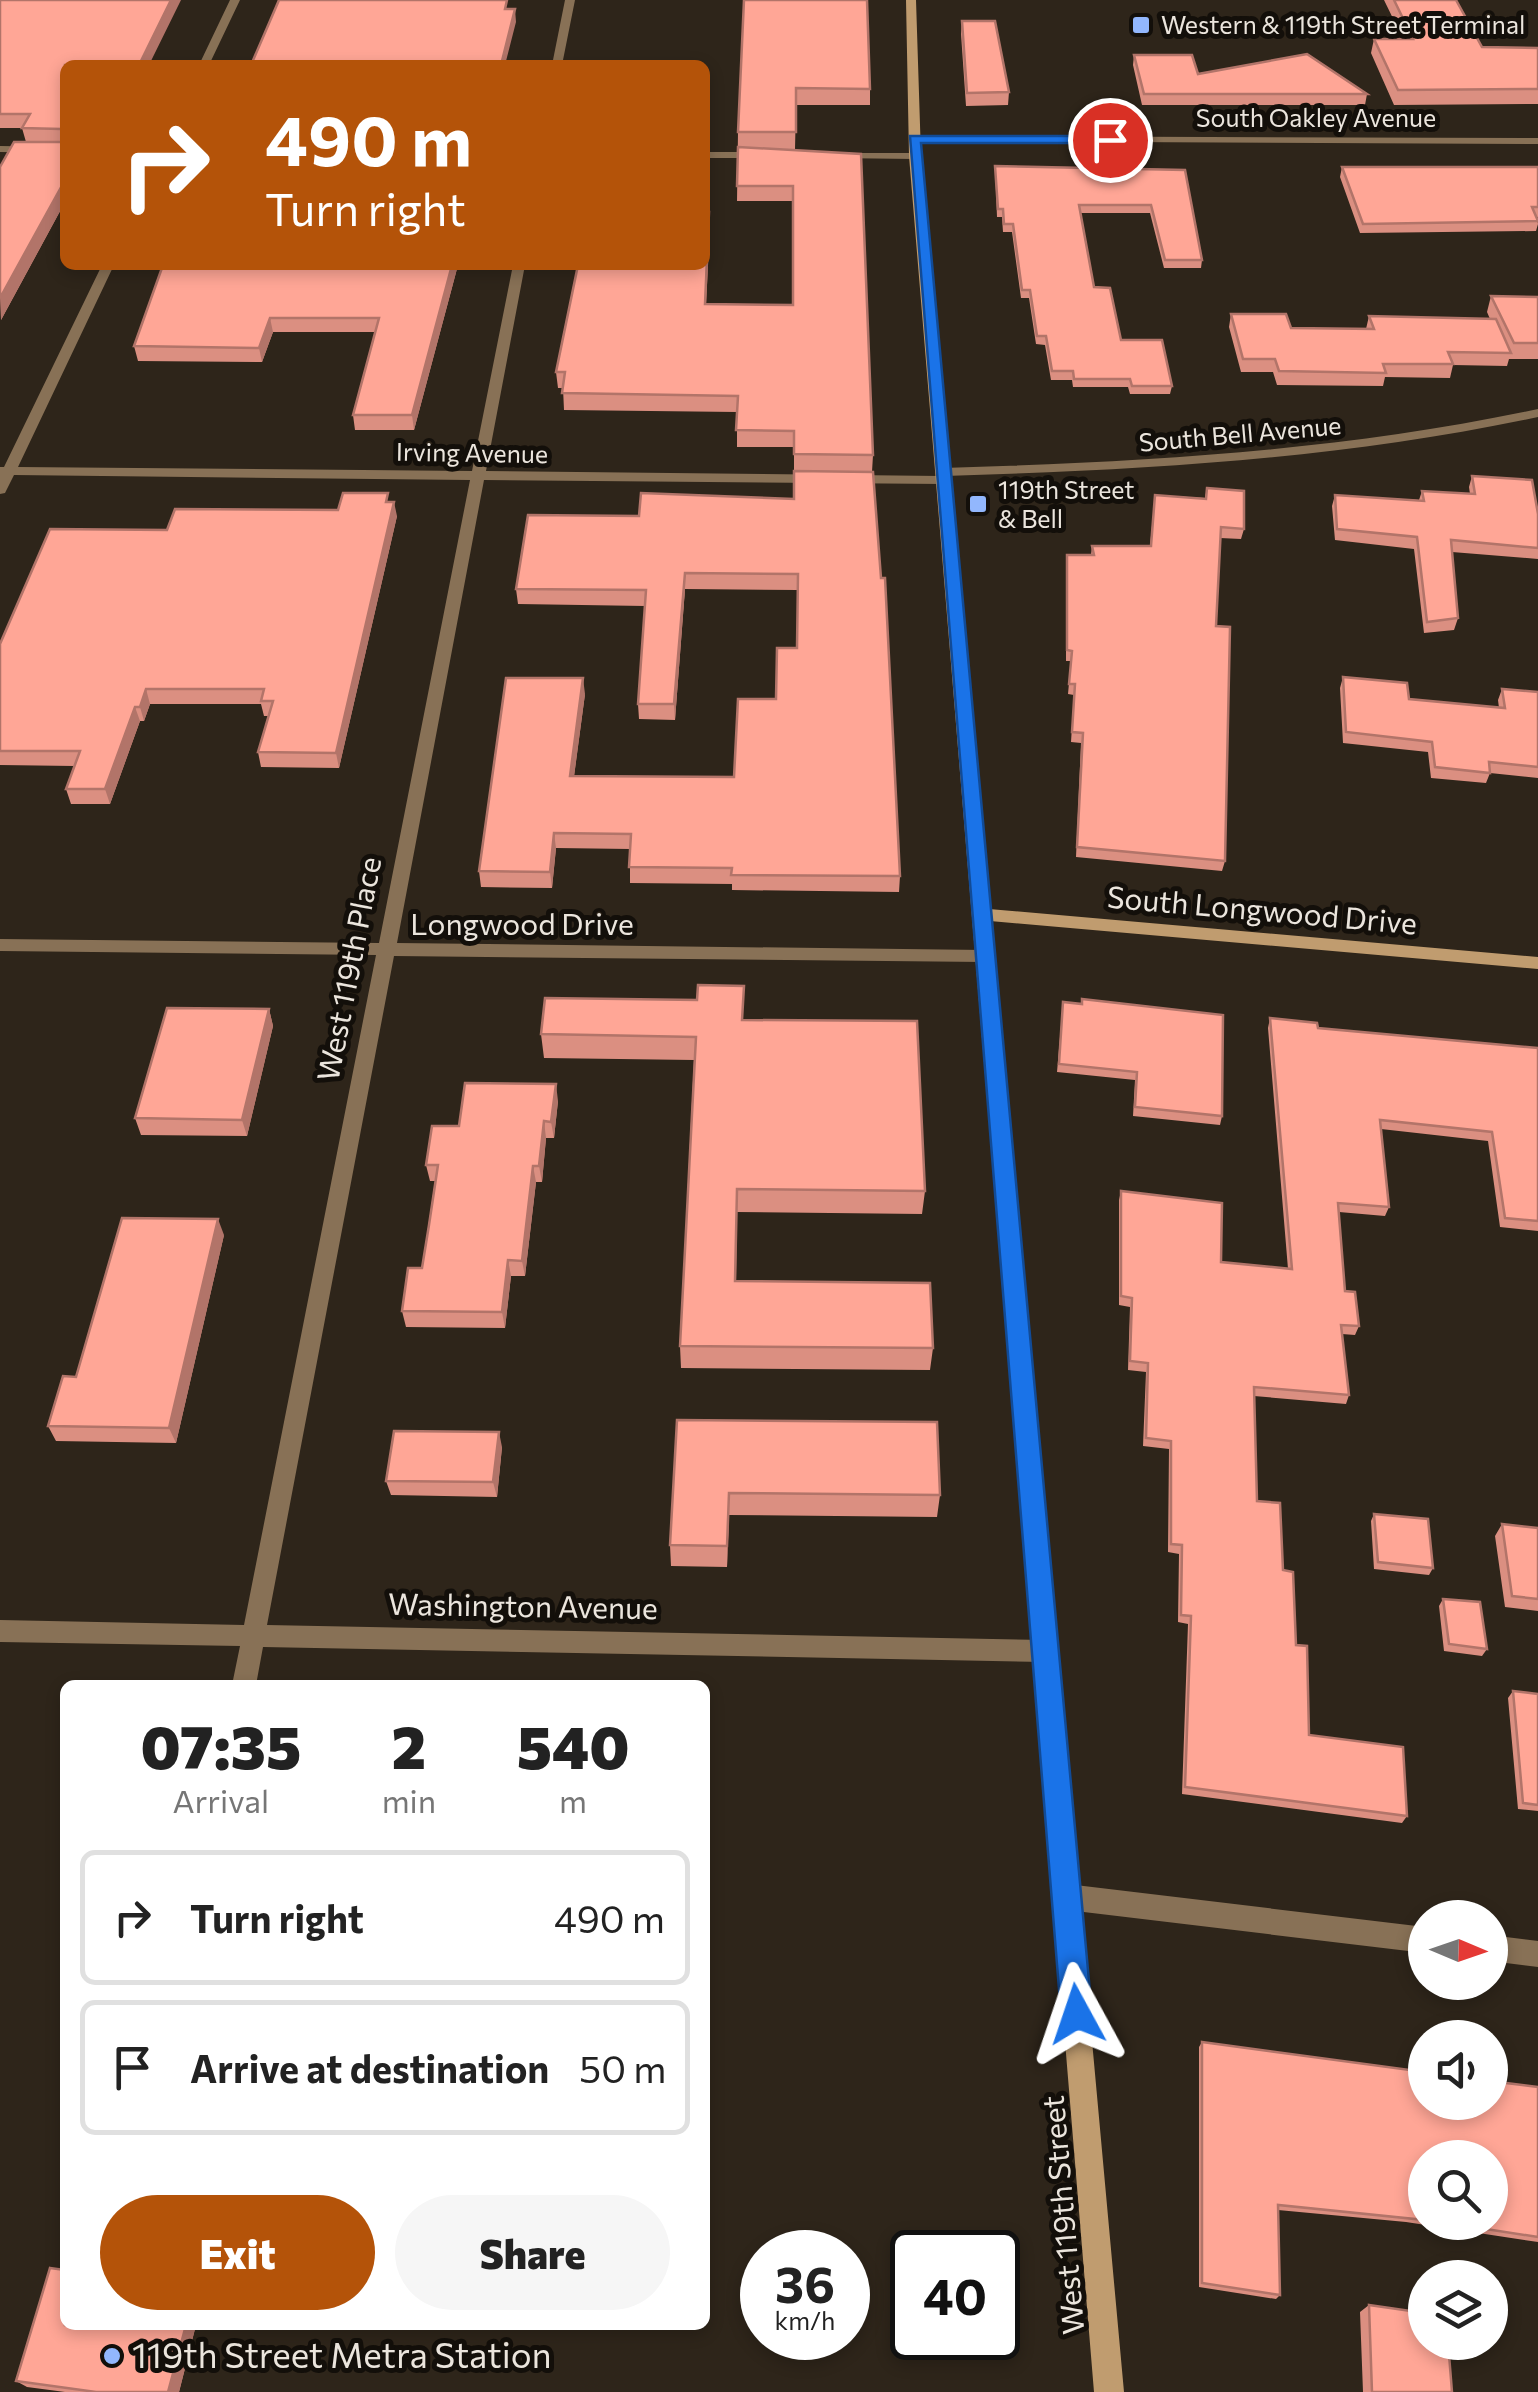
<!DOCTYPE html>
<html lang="en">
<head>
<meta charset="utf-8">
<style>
  body { margin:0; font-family:Commissioner,sans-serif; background:#f6f6f6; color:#222; height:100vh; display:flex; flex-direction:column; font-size:38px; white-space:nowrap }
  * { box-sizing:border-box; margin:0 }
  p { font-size:32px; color:#767676 }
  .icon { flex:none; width:55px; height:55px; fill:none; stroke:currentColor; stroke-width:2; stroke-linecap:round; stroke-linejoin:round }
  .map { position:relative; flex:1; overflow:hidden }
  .drawer { position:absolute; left:60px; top:1680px; width:650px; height:650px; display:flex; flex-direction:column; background:#fff; border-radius:15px; box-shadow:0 5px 15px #0003 }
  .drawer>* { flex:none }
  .guide { position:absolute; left:60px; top:60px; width:650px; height:210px; border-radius:15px; box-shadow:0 5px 15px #0003; background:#b45309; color:#fff; overflow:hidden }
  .needle { width:65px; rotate:92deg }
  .controls { position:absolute; left:1408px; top:1900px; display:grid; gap:20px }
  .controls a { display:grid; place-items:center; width:100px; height:100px; border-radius:50%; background:#fff; box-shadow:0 5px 15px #0003; font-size:50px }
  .speed { position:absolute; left:740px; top:2230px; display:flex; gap:20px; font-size:50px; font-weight:700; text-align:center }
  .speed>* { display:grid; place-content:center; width:130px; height:130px; border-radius:50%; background:#fff; box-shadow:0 5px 15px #0003; line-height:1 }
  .speed small { font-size:25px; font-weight:400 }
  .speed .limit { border:5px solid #111; border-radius:15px; background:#fff; color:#111 }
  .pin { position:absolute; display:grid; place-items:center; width:85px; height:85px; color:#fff; margin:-42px; border:5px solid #fff; border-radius:50%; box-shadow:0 2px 10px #0007 }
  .me { position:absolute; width:110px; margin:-55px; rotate:355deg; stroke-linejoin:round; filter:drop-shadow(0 0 8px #0008) }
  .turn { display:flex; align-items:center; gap:35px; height:210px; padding:0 40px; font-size:45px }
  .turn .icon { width:130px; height:130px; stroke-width:2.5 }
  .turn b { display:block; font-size:70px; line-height:85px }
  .eta { display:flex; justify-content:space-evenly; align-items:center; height:170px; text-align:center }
  .eta b { font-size:60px; font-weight:800; line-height:70px }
  .action { display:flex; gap:20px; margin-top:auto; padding:20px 40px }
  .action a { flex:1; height:115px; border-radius:60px; background:#b45309; color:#fff; font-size:40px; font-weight:800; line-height:115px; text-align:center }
  .action a+a { background:#f6f6f6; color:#222 }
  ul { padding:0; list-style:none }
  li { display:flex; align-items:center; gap:30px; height:135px; margin:0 20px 15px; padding:0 20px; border:5px solid #e0e0e0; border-radius:15px }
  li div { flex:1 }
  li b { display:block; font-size:38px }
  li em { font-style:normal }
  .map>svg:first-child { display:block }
</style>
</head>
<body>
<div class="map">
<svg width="1538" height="2392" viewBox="0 0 1538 2392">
  <rect width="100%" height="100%" fill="#2e251a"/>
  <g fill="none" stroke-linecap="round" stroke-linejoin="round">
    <path fill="#887156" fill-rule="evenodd" d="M230,0H240L209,65H199Z
      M565,0H575L562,65H552Z
      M915,136L1538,138V144L911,141L909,139Z
      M0,146L65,147V153L0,152Z
      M705,152H763L769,155L763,158H705Z
      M837,153H915L921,156L915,159L833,158L831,156Z
      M102,265H114L18,467L472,471L513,265H525L486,471L941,476L936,472L943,468C1144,462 1341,451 1538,409V417C1342,459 1145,470 945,476L951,480L944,484L484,480L397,943L984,950L993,956L984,962L394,956L267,1625L1045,1640L1053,1643L1057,1651L1053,1659L1045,1662L263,1647L256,1685H232L240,1646L0,1642V1620L244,1625L376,955L0,951V939L379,943L470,480L14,475L5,493L0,494V467H4Z
      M1067,1884L1425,1927V1953L1067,1910L1058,1906L1054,1897L1058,1888Z
      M1490,1935L1538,1941V1967L1490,1961Z"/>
    <path fill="#c09c6f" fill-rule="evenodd" d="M906,0H916L921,156L989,909L1538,957V969L990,921L1124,2392H1094L909,156Z"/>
  </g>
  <path fill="#db8f81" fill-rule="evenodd" d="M0,0L65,65V202L1,320L0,167L26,142L22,128H0Z
    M744,0L870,89V105H796L795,149H769L861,154L873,455L872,472L794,471V447H737V412L564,410L563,388H558L556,372L710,228L706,304L792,305L793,201H737L738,132Z
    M1384,0H1456L1482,47L1538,48V104L1394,105L1371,53L1374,39H1403Z
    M962,21L1009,92L1008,105L966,106L961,34Z
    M1134,55L1198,74L1367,94L1365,105H1142L1133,65Z
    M995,166L1185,170L1202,260L1201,268H1164L1150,213H1080L1094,287L1121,340L1172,386L1170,394H1130L1128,387H1073L1072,380H1051L1045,345L1036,344L1029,298H1021L1012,232H1003L1002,217H997Z
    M1342,167H1538V217H1537L1538,224L1536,231L1360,233L1340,177Z
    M316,265H458L414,430H355L353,415L375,332H273L262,362L138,361L134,346L244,267H315Z
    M1491,296L1538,297V359H1509L1507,366L1453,365L1450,378L1385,377L1383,386L1277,385L1273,372H1241L1229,327L1231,314L1291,328L1366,329L1369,316L1490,319L1487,312Z
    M1472,476L1538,514V559L1452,552L1458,618L1454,630L1424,633L1414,549L1335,540L1332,506L1335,495L1419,500L1422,491L1470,494L1469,487Z
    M1207,488L1244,529L1241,539L1220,538L1216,626L1225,861L1222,871L1076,857L1081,743L1071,742L1074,695L1068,694L1071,661H1066V565L1067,555H1091L1092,546H1150L1155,495L1205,498Z
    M793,499L900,876L899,892L732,890V884L630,883V849L556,848L552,888L481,887L479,871L585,694L574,776L734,777L776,699L797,648L798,590L685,589L675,720L639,719L638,704L645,606L518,604L516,589L639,516Z
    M338,510L397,516L339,768L261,767L258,752L268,716H264L261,704H150L144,721H140L110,804H71L66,789L74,766L0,765V644L167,530Z
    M1343,677L1409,699L1499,708L1498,700L1502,689L1538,692V778L1490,773L1486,783L1431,778L1428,752L1343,743L1340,688Z
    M1063,1002L1222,1116L1220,1125L1133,1116L1135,1080L1057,1072Z
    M269,1009L273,1026L247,1136L141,1135L135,1118Z
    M1270,1018L1318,1028L1538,1048V1231L1500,1227L1488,1141L1381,1129L1389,1207L1385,1216L1339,1212L1345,1291L1359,1326L1355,1335L1342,1334L1349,1395L1346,1404L1254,1396L1257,1501L1283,1570L1296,1645L1309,1735L1407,1816L1402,1823L1182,1794L1188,1624L1178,1622L1179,1554L1168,1552L1169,1449L1143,1446L1146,1372L1128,1370L1130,1307L1119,1305V1200L1121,1191L1221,1262L1288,1269L1268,1028Z
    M743,1020L925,1191L922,1214L737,1212L736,1281L933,1348L930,1370L681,1368L680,1346L694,1060L544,1058L541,1034Z
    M558,1101L554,1138H546L542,1182H536L525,1276H511L505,1328L406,1327L402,1311L422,1268L435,1181H430L426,1165L459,1126Z
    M224,1235L176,1443L56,1441L48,1426L76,1377Z
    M677,1420L940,1495L937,1517L729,1515L727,1567L671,1566L670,1545Z
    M502,1447L497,1497L391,1495L386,1481Z
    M1374,1514L1433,1568L1429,1575L1374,1569L1371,1521Z
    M1502,1524L1538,1528V1611L1505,1607L1495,1536Z
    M1443,1599L1487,1649L1482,1656L1444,1651L1439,1606Z
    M1513,1691L1538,1694V1811L1518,1809L1508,1698Z
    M1202,2042L1538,2087V2242L1406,2222L1278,2210L1280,2295L1276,2299L1199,2287V2047ZM1425,2158L1490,2222H1425Z
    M1369,2305L1452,2392H1363L1360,2312Z
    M196,2325L179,2392H65L27,2387L16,2381Z"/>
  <path fill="#b27469" d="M171,0H181L149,65H139Z
    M515,9L516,22L505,65H501Z
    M65,180V202L1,320L0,298Z
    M452,265H458L414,430L412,415Z
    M270,318L273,332L262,362L259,348Z
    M394,502L397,516L339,768L336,753Z
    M685,573V589L675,720L674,704Z
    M583,678L585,694L572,792L570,776Z
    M146,689L150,704L144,721L140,707Z
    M135,707L140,721L110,804L105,789Z
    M554,833L556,848L552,888L550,872Z
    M269,1009L273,1026L247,1136L242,1120Z
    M556,1084L558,1101L554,1138L551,1122Z
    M544,1121L546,1138L542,1182L539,1166Z
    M533,1166L536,1182L525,1276L522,1261Z
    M218,1219L224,1235L176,1443L169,1428Z
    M508,1260L511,1276L505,1328L502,1312Z
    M499,1432L502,1447L497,1497L493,1482Z
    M729,1493V1515L727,1567V1546Z
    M186,2325H196L179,2392H168Z"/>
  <path fill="#ffa696" stroke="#b27469" stroke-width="2.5" d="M0,0H171L139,65H65V180L0,298V167L14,142H61L65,139L61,129L22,128L30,114H0Z
    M279,0H507L505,9H515L501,65H251Z
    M744,0H867L870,89L796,88V132H738Z
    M1394,0H1456L1482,47L1538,48V89L1398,90L1374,39H1413Z
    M962,21H995L1009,92L967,93Z
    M1307,54L1367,94H1144L1134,55H1192L1198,74Z
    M738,147L861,154L873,455L794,454V431L736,430L738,396L562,393L565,372H556L578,265H705V212H709L705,304L793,305V186H737Z
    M995,166L1185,170L1202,260H1165L1151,205H1079L1094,287L1110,288L1121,340H1162L1172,386H1132L1130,379H1074L1073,371H1052L1046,336H1037L1030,290H1022L1013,224H1004L1003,209H998Z
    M1342,167H1538V207H1532L1538,221L1363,224Z
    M163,265L315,267L316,265H452L412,415H353L379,318H270L259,348L134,346Z
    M1491,296L1538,297V343H1514Z
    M1231,314H1286L1291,328L1374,329L1369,316L1496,319L1511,353L1448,352L1453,364H1383L1386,373L1279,371L1275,359H1243Z
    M794,471L873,472L881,578H885L900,876L731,875L732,868L629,867L631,834L554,833L550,872L479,871L506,678H583L570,776L734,777L738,699H776L777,648H797L798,574L685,573L674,704H638L646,590L516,589L528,515L639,516L641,493L794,499Z
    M1472,476L1532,480L1538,514V548L1451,540L1458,618L1427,622L1417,537L1337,529L1335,495L1424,501L1422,491L1475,494Z
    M1207,488L1244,491V529L1221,527L1216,626L1230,627L1225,861L1077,847L1083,733L1072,732L1075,684H1069L1072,651L1067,650V555H1094L1092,546H1151L1155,495L1206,499Z
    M343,493H388L386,502H394L336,753L258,752L273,701H261L264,689H146L140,707H135L105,789H66L80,751H0V644L50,529L167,530L175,509L338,510Z
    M1343,677L1407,683L1409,699L1505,708L1502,689L1538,692V767L1489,762L1490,773L1435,767L1432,742L1346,732Z
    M698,985L744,986L742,1020L917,1021L925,1191L737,1189L735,1281L930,1283L933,1348L680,1346L696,1037L541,1034L545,998L697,1000Z
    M1082,999L1223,1015L1222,1116L1135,1107L1137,1072L1059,1064L1063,1002L1082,1004Z
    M167,1008L269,1009L242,1120L135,1118Z
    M1270,1018L1317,1023L1318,1028L1538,1048V1221L1505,1218L1492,1132L1380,1120L1389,1207L1338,1203L1345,1291L1355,1292L1359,1326L1341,1325L1349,1395L1254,1387L1257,1501L1280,1503L1283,1570L1293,1572L1296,1645L1307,1646L1309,1735L1403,1747L1407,1816L1185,1787L1191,1616L1181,1615L1182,1545L1171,1544V1441L1146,1438L1148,1363L1130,1361L1132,1298L1121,1296V1191L1222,1203L1221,1262L1292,1269Z
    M465,1083L556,1084L551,1122L544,1121L539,1166H533L522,1261L508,1260L502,1312L402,1311L408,1268H422L429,1225L438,1165H426L432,1126H459Z
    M122,1218L218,1219L169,1428L48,1426L63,1376L76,1377Z
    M677,1420L937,1422L940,1495L729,1493L727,1546L670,1545Z
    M394,1431L499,1432L493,1482L386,1481Z
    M1374,1514L1428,1519L1433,1568L1378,1562Z
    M1502,1524L1538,1528V1599L1512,1596Z
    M1443,1599L1480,1602L1487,1649L1449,1644Z
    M1513,1691L1538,1694V1805L1523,1803Z
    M1202,2042L1425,2072V2102H1490V2081L1538,2087V2237L1441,2222H1490V2158H1425V2220L1278,2205L1280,2295L1202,2283Z
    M50,2268L65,2270V2325H186L168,2392H96L16,2381Z
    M1369,2305L1425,2313V2342H1448L1452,2392H1372Z"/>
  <path fill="#1a73e8" stroke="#114b97" stroke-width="2.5" d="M910,136H1110L1116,140L1110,143H921L1092,2014L1088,2025L1077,2030L1066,2025L1061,2014Z"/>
  <g fill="#92b7fd" stroke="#130f0a" stroke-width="4">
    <rect x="1131" y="15" width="20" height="20" rx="5"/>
    <rect x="968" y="494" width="20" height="20" rx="5"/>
    <circle cx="112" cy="2356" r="10"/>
  </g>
  <g text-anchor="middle" stroke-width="10" stroke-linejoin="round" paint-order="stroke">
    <g font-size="25" fill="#ebe5dd" stroke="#130f0a" text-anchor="start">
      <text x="1161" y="34">Western &amp; 119th Street Terminal</text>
      <text x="998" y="499">119th Street<tspan x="998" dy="29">&amp; Bell</tspan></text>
    </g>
    <g font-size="25" fill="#ebe5dd" stroke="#130f0a">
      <text x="1316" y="127">South Oakley Avenue</text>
      <text transform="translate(1240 434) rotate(-5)" y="9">South Bell Avenue</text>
      <text transform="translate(472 453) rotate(1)" y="9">Irving Avenue</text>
    </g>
    <g font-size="30" fill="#ebe5dd" stroke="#130f0a">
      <text transform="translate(1262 911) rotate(5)" y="10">South Longwood Drive</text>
      <text x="522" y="935">Longwood Drive</text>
      <text transform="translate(350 969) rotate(-79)" y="10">West 119th Place</text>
      <text transform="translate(523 1607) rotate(1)" y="10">Washington Avenue</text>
      <text transform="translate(1064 2215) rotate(-95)" y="10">West 119th Street</text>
    </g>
    <g font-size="35" fill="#ebe5dd" stroke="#130f0a" text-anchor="start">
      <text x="132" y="2368">119th Street Metra Station</text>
    </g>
  </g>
</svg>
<div class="controls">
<a><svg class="needle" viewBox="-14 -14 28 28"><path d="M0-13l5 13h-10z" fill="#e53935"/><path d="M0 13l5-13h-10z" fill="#767676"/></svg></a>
<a><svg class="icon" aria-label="sound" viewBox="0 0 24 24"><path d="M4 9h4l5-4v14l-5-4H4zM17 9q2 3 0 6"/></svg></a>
<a><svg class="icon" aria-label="search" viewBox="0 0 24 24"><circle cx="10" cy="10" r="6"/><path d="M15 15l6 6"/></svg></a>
<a><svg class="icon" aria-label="layers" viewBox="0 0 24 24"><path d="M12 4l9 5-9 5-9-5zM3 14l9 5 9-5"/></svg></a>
</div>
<div class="speed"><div>36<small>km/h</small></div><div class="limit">40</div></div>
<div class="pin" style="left:1110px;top:140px;background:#d93025"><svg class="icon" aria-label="arrive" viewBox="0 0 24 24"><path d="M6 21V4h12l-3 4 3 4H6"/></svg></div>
<svg class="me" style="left:1077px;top:2014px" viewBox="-20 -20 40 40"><path d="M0-17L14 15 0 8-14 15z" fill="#1a73e8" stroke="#fff" stroke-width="4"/></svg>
<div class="guide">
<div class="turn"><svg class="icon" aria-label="right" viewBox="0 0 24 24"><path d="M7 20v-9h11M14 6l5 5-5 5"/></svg><div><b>490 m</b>Turn right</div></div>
</div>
<section class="drawer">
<div class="eta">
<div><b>07:35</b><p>Arrival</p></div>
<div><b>2</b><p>min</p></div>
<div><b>540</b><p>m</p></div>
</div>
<ul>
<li><svg class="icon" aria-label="right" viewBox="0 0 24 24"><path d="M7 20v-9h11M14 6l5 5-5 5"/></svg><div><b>Turn right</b></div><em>490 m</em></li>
<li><svg class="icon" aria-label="arrive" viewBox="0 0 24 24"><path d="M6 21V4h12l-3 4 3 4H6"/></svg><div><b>Arrive at destination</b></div><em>50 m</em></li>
</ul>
<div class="action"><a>Exit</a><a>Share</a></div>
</section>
</div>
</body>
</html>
